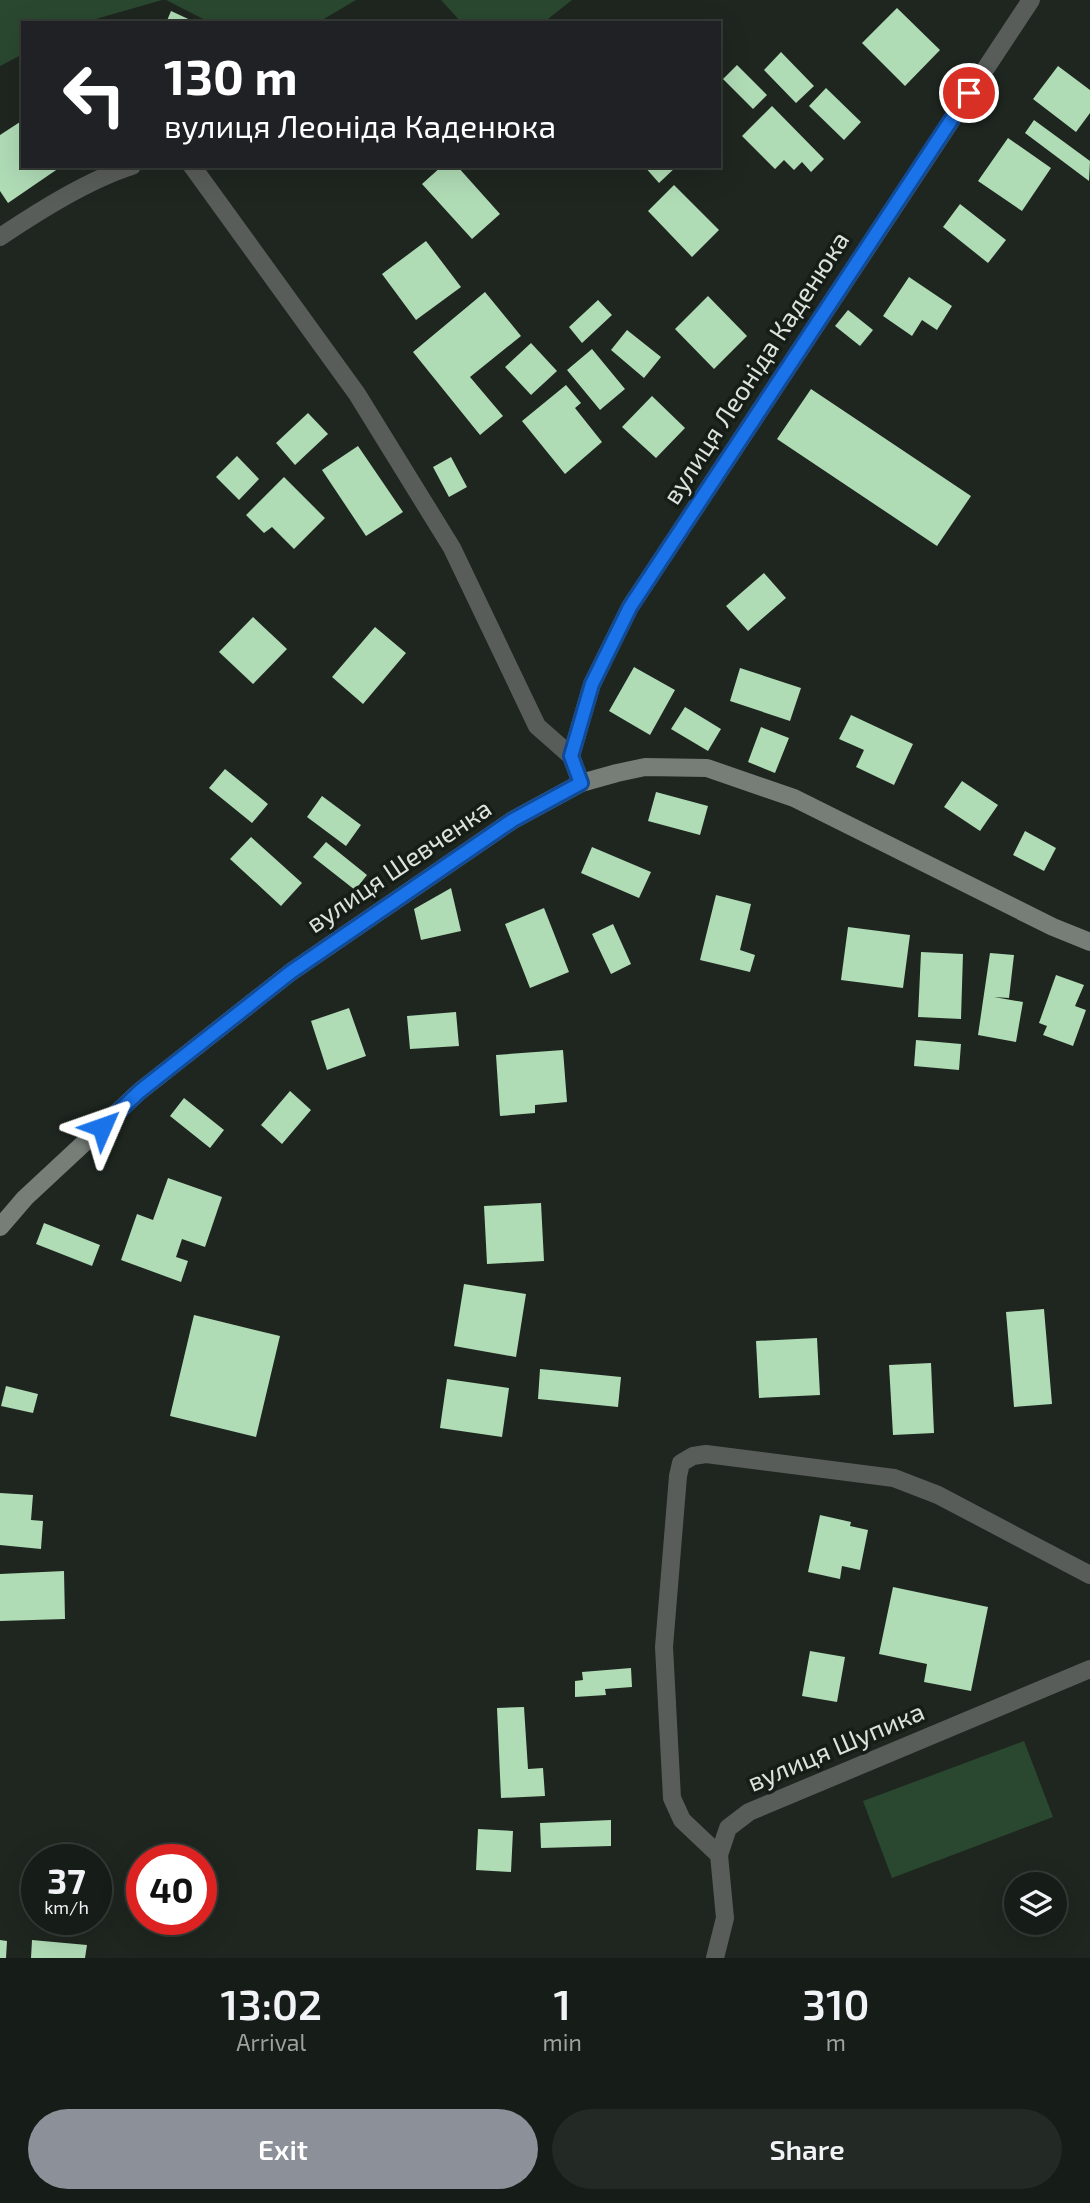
<!DOCTYPE html>
<html lang="en">
<head>
<meta charset="utf-8">
<style>
  body { margin:0; font-family:"Exo 2",sans-serif; background:#232924; color:#f1f3f6; height:100vh; display:flex; flex-direction:column; font-size:26px; white-space:nowrap }
  * { box-sizing:border-box; margin:0 }
  p { font-size:23px; color:#9ea1a1 }
  .icon { flex:none; width:38px; height:38px; fill:none; stroke:currentColor; stroke-width:2; stroke-linecap:round; stroke-linejoin:round }
  .map { position:relative; height:1958px; overflow:hidden }
  .drawer { display:flex; flex-direction:column; background:#161c17; flex:1 }
  .drawer>* { flex:none }
  .banner { position:absolute; left:21px; top:21px; width:700px; height:147px; border-radius:0px; box-shadow:0 7px 28px #0002,0 0 0 2px #353a36; background:#202124; color:#fff; overflow:hidden }
  .fabs { position:absolute; left:1004px; top:1872px; display:grid; gap:14px }
  .fabs a { display:grid; place-items:center; width:63px; height:63px; border-radius:50%; background:#161c17; box-shadow:0 7px 28px #0002,0 0 0 2px #353a36; font-size:35px }
  .speed { position:absolute; left:21px; top:1844px; display:flex; gap:14px; font-size:35px; font-weight:700; text-align:center }
  .speed>* { display:grid; place-content:center; width:91px; height:91px; border-radius:50%; background:#161c17; box-shadow:0 7px 28px #0002,0 0 0 2px #353a36; line-height:1 }
  .speed small { font-size:18px; font-weight:400 }
  .speed .limit { border:10px solid #d22; background:#fff; color:#111 }
  .pin { position:absolute; display:grid; place-items:center; width:60px; height:60px; color:#fff; margin:-30px; border:4px solid #fff; border-radius:50%; box-shadow:0 2px 7px #0007 }
  .me { position:absolute; width:77px; margin:-38px; rotate:47deg; stroke-linejoin:round; filter:drop-shadow(0 0 5px #0008) }
  .turn { display:flex; align-items:center; gap:24px; height:147px; padding:0 28px; font-size:32px }
  .turn .icon { width:91px; height:91px; stroke-width:2.5 }
  .turn b { display:block; font-size:49px; line-height:60px }
  .eta { display:flex; justify-content:space-evenly; align-items:center; height:119px; text-align:center }
  .eta b { font-size:42px; font-weight:600; line-height:49px }
  .button { display:flex; gap:14px; margin-top:auto; padding:14px 28px }
  .button a { flex:1; height:80px; border-radius:42px; background:#8c9099; color:#fff; font-size:28px; font-weight:600; line-height:80px; text-align:center }
  .button a+a { background:#232924; color:#f1f3f6 }
  .map>svg:first-child { display:block }
</style>
</head>
<body>
<div class="map">
<svg width="1090" height="1958" viewBox="0 0 1090 1958">
  <rect width="100%" height="100%" fill="#1e261f"/>
  <path fill="#2a482f" d="M0,0H162L82,23H23V54L0,66Z
    M166,0H356L317,23H211Z
    M441,0H572L543,23H462Z
    M1024,1741L1053,1817L892,1878L863,1801Z"/>
  <path fill="#afdbb5" d="M897,8L940,50L905,86L862,43Z
    M171,11L197,23H166Z
    M781,52L814,86L796,103L764,70Z
    M737,65L767,95L753,109L723,79Z
    M1058,66L1090,90V113L1076,132L1033,99Z
    M826,88L861,122L844,140L809,106Z
    M772,106L824,159L811,172L802,162L794,170L784,160L775,169L742,136Z
    M23,120V166H62L8,203L0,191V135Z
    M1034,120L1090,161L1089,181L1025,133Z
    M1008,138L1051,168L1022,211L978,181Z
    M442,166H457L500,214L472,239L422,184Z
    M644,166H677L659,183Z
    M674,185L719,230L692,257L648,211Z
    M960,204L1006,240L988,263L943,227Z
    M426,241L461,287L416,320L382,274Z
    M909,277L952,306L937,330L922,320L912,336L883,316Z
    M485,292L521,336L470,377L503,416L480,435L413,352Z
    M708,296L747,336L714,369L675,329Z
    M598,300L612,315L582,343L569,327Z
    M848,310L873,330L860,346L835,326Z
    M627,330L661,357L644,378L611,350Z
    M531,343L557,371L531,395L505,367Z
    M592,349L625,389L600,410L567,370Z
    M566,385L581,403L575,408L602,442L565,474L522,421Z
    M811,389L971,496L937,546L777,439Z
    M652,396L685,428L656,458L622,427Z
    M308,413L328,434L295,465L276,443Z
    M358,446L403,512L366,536L322,470Z
    M237,456L259,479L239,500L216,477Z
    M451,457L467,487L449,497L433,467Z
    M284,477L325,518L294,549L272,527L264,533L246,515Z
    M764,573L786,598L748,631L726,606Z
    M253,617L287,649L253,684L219,652Z
    M375,627L406,653L363,704L332,677Z
    M634,667L675,690L650,735L609,711Z
    M740,668L801,688L790,721L730,701Z
    M685,707L721,729L708,751L671,729Z
    M851,715L913,744L894,785L856,767L864,750L839,739Z
    M761,727L789,738L775,773L748,762Z
    M225,769L268,804L252,823L209,788Z
    M962,781L998,805L980,831L944,807Z
    M656,792L708,806L700,835L648,821Z
    M322,796L361,825L346,846L307,817Z
    M1025,831L1056,848L1044,871L1013,855Z
    M251,837L302,883L281,906L230,859Z
    M326,842L367,875L355,890L313,857Z
    M592,847L651,872L639,898L581,873Z
    M451,888L461,931L421,940L414,909Z
    M716,895L751,904L740,950L755,955L750,972L700,960Z
    M544,908L569,972L530,988L505,924Z
    M613,924L631,964L611,974L592,934Z
    M848,927L910,935L903,988L841,980Z
    M921,952L963,954L961,1019L918,1017Z
    M990,953L1014,955L1009,998L994,997L1023,1002L1016,1042L978,1035Z
    M1056,975L1084,985L1075,1006L1086,1010L1073,1046L1043,1035L1047,1026L1039,1023Z
    M349,1008L366,1056L327,1070L311,1021Z
    M456,1012L459,1046L410,1049L407,1016Z
    M916,1040L961,1044L959,1070L914,1066Z
    M563,1050L567,1102L535,1105V1113L500,1116L496,1055Z
    M290,1091L311,1110L282,1144L261,1125Z
    M184,1098L224,1130L210,1148L170,1116Z
    M168,1178L222,1197L205,1247L182,1239L176,1257L188,1261L181,1282L121,1260L137,1214L153,1220Z
    M541,1203L544,1261L487,1264L484,1206Z
    M44,1223L100,1245L92,1266L36,1244Z
    M464,1284L526,1294L516,1357L454,1346Z
    M1044,1309L1052,1404L1014,1407L1006,1312Z
    M194,1315L280,1336L256,1437L170,1416Z
    M817,1338L820,1395L759,1398L756,1341Z
    M931,1363L934,1433L893,1435L889,1365Z
    M540,1369L621,1377L618,1407L538,1399Z
    M447,1379L509,1388L502,1437L440,1428Z
    M6,1386L38,1394L33,1413L1,1406Z
    M0,1493L33,1495L31,1520L43,1521L41,1549L0,1545Z
    M820,1515L851,1522L850,1526L868,1530L860,1570L842,1566L840,1579L808,1572Z
    M64,1571L65,1619L0,1621V1574Z
    M893,1587L988,1607L971,1691L924,1682L927,1664L879,1654Z
    M810,1651L845,1657L837,1702L802,1696Z
    M631,1668L632,1687L605,1689L606,1695L575,1697V1681L583,1680L582,1672Z
    M524,1707L528,1769L543,1768L545,1796L501,1798L497,1708Z
    M611,1820V1846L541,1848L540,1823Z
    M478,1829L513,1831L511,1872L476,1870Z
    M68,1846L72,1851H92V1860H38V1852H55L56,1847Z
    M96,1874H103L104,1895H96Z
    M31,1877H37V1894H31Z
    M0,1940L7,1941L6,1958H0Z
    M32,1940L87,1945L85,1958H31Z"/>
  <g fill="none" stroke-linecap="round" stroke-linejoin="round">
    <path stroke="#595d59" stroke-width="18" d="M192,166L357,394L452,548L537,726L571,756
      M0,237C39,211 88,180 132,166
      M581,783L571,756L592,684L630,607L1031,0
      M719,1855L682,1820L672,1798L664,1647L678,1476L681,1463L693,1456L706,1454L894,1478L938,1495L1090,1575
      M715,1958L725,1918L719,1855L728,1828L749,1812L1090,1669"/>
    <path stroke="#777e78" stroke-width="18" d="M0,1227L25,1198L140,1091L291,972L513,820L581,783L617,773L645,767L707,768L794,798L1053,927L1090,942"/>
  </g>
  <g fill="none" stroke-linecap="round" stroke-linejoin="round">
    <defs>
      <path id="route" d="M102,1127L140,1091L291,972L513,820L581,783L571,756L592,684L630,607L969,93"/>
    </defs>
    <use href="#route" stroke="#114b97" stroke-width="18"/>
    <use href="#route" stroke="#1a73e8" stroke-width="12"/>
  </g>
  <g text-anchor="middle" stroke-width="7" stroke-linejoin="round" paint-order="stroke">
    <g font-size="26" fill="#dde2dd" stroke="#151d16">
      <text transform="translate(756 368) rotate(-57)" y="9">вулиця Леоніда Каденюка</text>
      <text transform="translate(399 866) rotate(-34)" y="9">вулиця Шевченка</text>
      <text transform="translate(836 1747) rotate(-23)" y="9">вулиця Шупика</text>
    </g>
  </g>
</svg>
<div class="fabs">
<a><svg class="icon" aria-label="layers" viewBox="0 0 24 24"><path d="M12 4l9 5-9 5-9-5zM3 14l9 5 9-5"/></svg></a>
</div>
<div class="speed"><div>37<small>km/h</small></div><div class="limit">40</div></div>
<div class="pin" style="left:969px;top:93px;background:#d93025"><svg class="icon" aria-label="arrive" viewBox="0 0 24 24"><path d="M6 21V4h12l-3 4 3 4H6"/></svg></div>
<svg class="me" style="left:102px;top:1127px" viewBox="-20 -20 40 40"><path d="M0-17L14 15 0 8-14 15z" fill="#1a73e8" stroke="#fff" stroke-width="4"/></svg>
<div class="banner">
<div class="turn"><svg class="icon" aria-label="left" viewBox="0 0 24 24"><path d="M17 20v-9H6M10 6l-5 5 5 5"/></svg><div><b>130 m</b>вулиця Леоніда Каденюка</div></div>
</div>
</div>
<section class="drawer">
<div class="eta">
<div><b>13:02</b><p>Arrival</p></div>
<div><b>1</b><p>min</p></div>
<div><b>310</b><p>m</p></div>
</div>
<div class="button"><a>Exit</a><a>Share</a></div>
</section>
</body>
</html>
